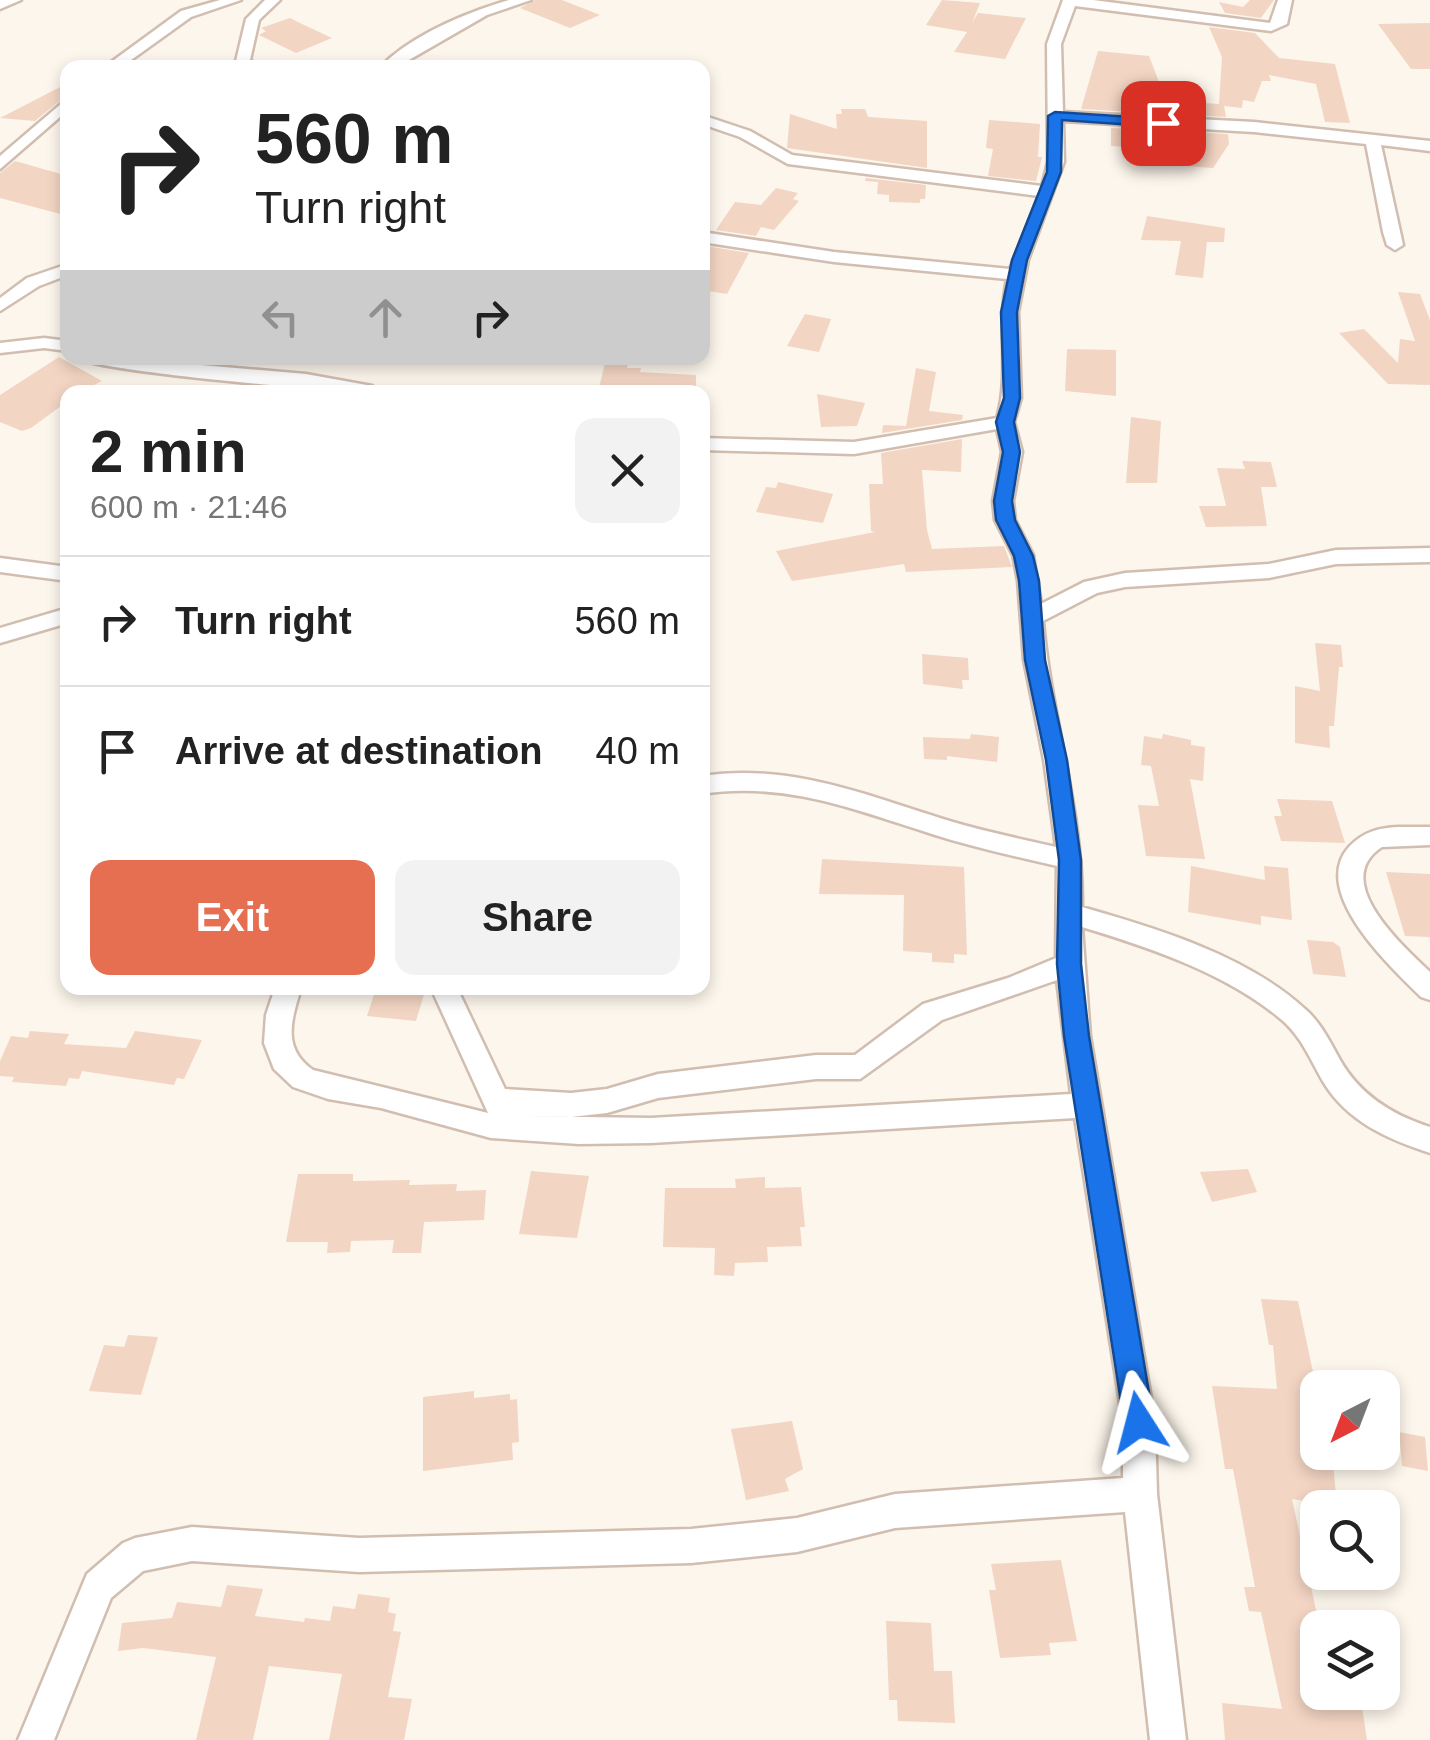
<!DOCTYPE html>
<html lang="en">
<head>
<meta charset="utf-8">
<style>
  body { margin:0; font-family:Arial,sans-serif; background:#f2f2f2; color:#222; height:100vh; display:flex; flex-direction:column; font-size:38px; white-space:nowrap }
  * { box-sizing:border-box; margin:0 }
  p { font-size:32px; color:#767676 }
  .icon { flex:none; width:55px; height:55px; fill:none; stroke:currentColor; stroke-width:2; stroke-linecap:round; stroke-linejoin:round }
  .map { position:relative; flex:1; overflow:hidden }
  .panel { position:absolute; left:60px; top:385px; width:650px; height:610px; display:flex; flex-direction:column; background:#fff; border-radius:20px; box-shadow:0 5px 15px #0003 }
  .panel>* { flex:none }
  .hud { position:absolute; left:60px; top:60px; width:650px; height:305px; border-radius:20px; box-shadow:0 5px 15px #0003; background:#fff; color:#222; overflow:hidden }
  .needle { width:65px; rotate:222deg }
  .tools { position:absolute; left:1300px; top:1370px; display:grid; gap:20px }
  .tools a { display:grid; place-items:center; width:100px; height:100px; border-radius:20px; background:#fff; box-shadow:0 5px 15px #0003; font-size:50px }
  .pin { position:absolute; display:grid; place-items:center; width:85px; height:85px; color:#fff; margin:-42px; border-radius:20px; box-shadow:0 5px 15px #0006 }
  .me { position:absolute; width:110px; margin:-55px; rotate:351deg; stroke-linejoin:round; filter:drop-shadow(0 0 8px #0008) }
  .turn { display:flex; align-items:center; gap:35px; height:210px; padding:0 30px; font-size:45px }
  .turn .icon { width:130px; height:130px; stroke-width:2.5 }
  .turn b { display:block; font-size:70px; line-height:85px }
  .lanes { display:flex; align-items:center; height:95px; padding:0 30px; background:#0003; justify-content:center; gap:50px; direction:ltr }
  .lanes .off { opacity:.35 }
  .round { display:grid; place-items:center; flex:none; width:105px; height:105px; border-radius:20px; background:#f2f2f2 }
  .headline { display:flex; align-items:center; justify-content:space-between; height:170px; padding:0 30px }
  h1 { font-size:60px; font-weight:600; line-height:75px }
  .button { display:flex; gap:20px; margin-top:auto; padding:20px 30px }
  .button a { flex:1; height:115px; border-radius:20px; background:#e76f51; color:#fff; font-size:40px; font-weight:600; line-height:115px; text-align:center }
  .button a+a { background:#f2f2f2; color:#222 }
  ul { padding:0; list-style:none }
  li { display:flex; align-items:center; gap:30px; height:130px; padding:0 30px; border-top:2px solid #e0e0e0 }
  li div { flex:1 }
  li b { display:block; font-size:38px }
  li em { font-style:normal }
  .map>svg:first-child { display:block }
</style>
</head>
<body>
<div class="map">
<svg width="1430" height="1740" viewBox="0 0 1430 1740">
  <rect width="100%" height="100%" fill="#fdf6ec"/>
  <path fill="#f3d5c3" d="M535,0H562L600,15L570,28L520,8Z
    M942,0L980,3L972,23L978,13L1026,18L1005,59L954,52L967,32L926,25Z
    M1250,0H1274L1261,18L1225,13L1219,2L1243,7Z
    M290,18L302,24L332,38L296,53L259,35L266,31L261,28Z
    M1430,23V69H1411L1378,24Z
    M1209,27L1255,33L1279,58L1335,64L1350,123L1325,122L1316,84L1269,75L1271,81H1262L1254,102L1243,100L1242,108L1224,106L1226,117L1081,109L1098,51L1149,56L1164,95H1173L1176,101L1219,104L1222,57Z
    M68,83V94L35,121L0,118Z
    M841,109H865L868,117L927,121V168L787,148L790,114L837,129L836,114H842Z
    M989,120L1040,124L1038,157H1042L1036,181L988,176L993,149L986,148Z
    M1111,128L1228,134L1229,144L1213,168L1185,166V162L1133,158L1127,147L1111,146Z
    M15,161L68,176V216L0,198V173Z
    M866,178L926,185L925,199H920V203L889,202V195L877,194L878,182L865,181Z
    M776,188L798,193L793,199L799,201L774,230L761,227L756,236L716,230L735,202L761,205Z
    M1147,216L1225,228L1224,242H1207L1203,278L1175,275L1181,241L1141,240Z
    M706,246L749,253L727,294L702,290V252Z
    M1398,292L1420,294L1430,320V385L1388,384L1339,333L1364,329L1398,363L1400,339L1415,341Z
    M805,314L831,319L819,352L787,346Z
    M1067,349L1116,350V396L1065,391Z
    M59,357L102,381L80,392H68V401L31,428L22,431L0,422V395Z
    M605,363L628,364L627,368H641L640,372L696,375V392H598Z
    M916,368L936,372L929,411L963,415L962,420L882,433L883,425L906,426Z
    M817,394L865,403L857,426L821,427Z
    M1131,417L1161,421L1157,483H1126Z
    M962,439L961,472L922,470L927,530L932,549L1004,546L1012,567L906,572L904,564L792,581L776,551L875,532L871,531L869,484H883L881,453Z
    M1242,461L1271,462L1277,487H1261L1267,526L1206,527L1199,506H1226L1217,468L1245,469Z
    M778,482L833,494L823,523L756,512L766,487L776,488Z
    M1315,643L1341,645L1343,667H1339L1334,726H1329L1330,748L1295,743V686L1320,691Z
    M922,654L968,658L969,680H962L963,689L923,684Z
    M971,734L999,737L997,762L947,756V760L924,759L923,737L970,739Z
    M1163,734L1191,740V745L1205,747L1203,781L1190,779L1205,859L1146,856L1138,805L1159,806L1151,766L1141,765L1144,736L1162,739Z
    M1277,799L1332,801L1345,843L1281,841L1274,816H1282Z
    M822,859L964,867L967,955L954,954V963L932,962V953L903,951L904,895L819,894Z
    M1191,866L1265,880L1264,866L1288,868L1292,920L1261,916V925L1188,912Z
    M1386,872L1430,874V937L1405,936Z
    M1307,940L1333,942L1340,947L1346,977L1313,974Z
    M376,988H426L416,1021L367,1016Z
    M30,1031L69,1034L64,1044L126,1048L135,1031L202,1040L184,1079L177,1078L174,1085L82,1071L79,1079L69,1078L66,1086L12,1082L14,1077L0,1076V1061L11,1036L28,1038Z
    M1248,1169L1257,1192L1212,1202L1200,1172Z
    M531,1171L589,1176L577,1238L519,1234Z
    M298,1174H353V1181L410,1180L409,1185L457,1184L456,1191L486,1190L484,1220L424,1222L421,1253H392L394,1240L351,1241L350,1252L327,1253L328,1242H286Z
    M765,1177V1188L801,1187L805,1227H800L802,1246L767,1247L768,1262L735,1263L734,1276L714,1275L715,1248L663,1247L665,1188H736L735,1179Z
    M1261,1299L1298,1301L1314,1377L1318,1378V1452H1332L1337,1506L1292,1499L1318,1619V1701L1362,1707L1367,1740H1225L1222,1703L1282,1709L1261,1612L1249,1611L1244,1587H1255L1233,1469H1225L1212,1386L1277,1389L1273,1345H1269Z
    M128,1335L158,1337L141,1395L89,1391L104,1345L124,1347Z
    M474,1391V1398L510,1394V1400L517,1399L519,1442L512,1443L513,1460L423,1471V1397Z
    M792,1421L803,1469L785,1479L789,1491L746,1500L731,1429Z
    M1399,1432L1425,1437L1428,1471L1402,1466Z
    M1061,1560L1077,1641L1049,1643L1051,1655L1000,1658L989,1590H996L991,1564Z
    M227,1585L263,1589L255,1616L304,1622L305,1618L330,1621L333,1606L355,1609L358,1594L390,1598L388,1612L396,1614L393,1631L401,1632L388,1697L412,1699L404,1740H329L342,1674L269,1666L253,1740H196L216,1657L143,1648L118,1651L122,1623L172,1618L177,1602L221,1607Z
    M886,1621L931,1623L934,1671H952L955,1723L898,1721L897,1700H889Z"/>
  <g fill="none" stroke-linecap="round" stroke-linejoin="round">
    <defs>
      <path id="minor" d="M0,0H21L0,9Z
        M220,0H241L191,17L120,68H103L181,11Z
        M265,0H280L259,20L250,60L260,68H243L236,61L246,19Z
        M509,0H531L487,15L395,68H379C412,35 465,13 509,0Z
        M1063,0H1093L1270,23L1278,0H1292L1287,24L1271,31L1075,6L1061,44L1063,112L1254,122L1430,141V151L1381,145L1403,245L1395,250L1387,245L1383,232L1366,144L1254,132L1063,121L1064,162L1028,260L1018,312L1021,398L1014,422L1022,452L1013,501L1015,520L1033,555L1041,604L1084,582L1125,573L1269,564L1336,550L1430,548V562L1336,564L1269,578L1125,587L1097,593L1043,621C1051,717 1083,809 1082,907C1158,929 1246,955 1305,1009C1321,1023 1330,1042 1340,1060C1360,1095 1392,1115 1430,1127V1153C1388,1139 1348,1122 1324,1083C1311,1061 1302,1037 1282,1020C1226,973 1151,948 1082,927L1090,1036L1155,1422L1157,1494L1186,1740H1150L1125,1512L895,1528L797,1552L691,1563L359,1572L192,1561L143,1571L111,1598L54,1740H18L87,1574L123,1543L135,1538L192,1527L359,1538L691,1529L797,1518L895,1494L1123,1478V1422L1075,1118L651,1143L579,1144L491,1138L381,1108L328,1099L293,1087L274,1069L264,1043L266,1015L275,988H301C292,1019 281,1048 313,1070L488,1113L431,988H457L505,1089L571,1093L607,1089L658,1074L816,1055H855L923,1004L1008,978L1056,958L1057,866C1014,856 972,847 929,833C853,809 783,781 702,794V776C788,763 863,794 943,819C980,831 1018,838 1056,847L1044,760L1024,660L1018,581L1013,555L995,520L993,501L1002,452L997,429L854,454L702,450V438L854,442L997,418C1010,375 997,327 1007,279L834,262L702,242V232L834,252L1010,269L1039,196L788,164L740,137L702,124V115L750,131L792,155L1042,186L1048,162L1047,44ZM1057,980L1071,1094L651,1118L516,1116L571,1117L607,1113L658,1098L816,1079H860L942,1020Z
        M68,98V110L0,169V156Z
        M68,264V275L39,286L0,311V298L27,278Z
        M44,338L68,341V351L44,348L0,353V343Z
        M79,358H119L306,374L372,386L381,392C349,394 95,371 79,358Z
        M0,558L68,567V581L0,572Z
        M68,608V623L0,643V628Z
        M1398,827H1430V845L1382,847C1329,881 1403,946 1430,972V1000L1421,997C1391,967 1309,892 1349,847C1363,832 1378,828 1398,827Z"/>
    </defs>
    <use href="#minor" stroke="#d1beb0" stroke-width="5"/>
    <use href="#minor" fill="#fff" fill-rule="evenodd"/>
  </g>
  <path fill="#1a73e8" stroke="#114b97" stroke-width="2.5" d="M1055,112L1163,119L1170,123L1163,127L1062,120L1061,172L1027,260L1017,312L1020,398L1014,422L1020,452L1012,501L1015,520L1033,556L1039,581L1045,660L1067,760L1081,860V964L1089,1036L1154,1422L1149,1433L1139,1437L1128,1433L1124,1422L1064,1036L1057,964L1059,860L1046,760L1025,660L1019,581L1014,556L996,520L994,501L1003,452L996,422L1004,398L1001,312L1012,260L1047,172L1048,116Z"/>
</svg>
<div class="tools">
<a><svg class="needle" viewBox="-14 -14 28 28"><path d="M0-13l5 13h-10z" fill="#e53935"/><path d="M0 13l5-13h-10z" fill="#767676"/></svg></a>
<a><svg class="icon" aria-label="search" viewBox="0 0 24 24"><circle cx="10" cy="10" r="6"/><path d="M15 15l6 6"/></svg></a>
<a><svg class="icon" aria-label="layers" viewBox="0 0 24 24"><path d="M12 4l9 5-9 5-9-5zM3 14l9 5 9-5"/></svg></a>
</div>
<div class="pin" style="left:1163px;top:123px;background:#d93025"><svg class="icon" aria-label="arrive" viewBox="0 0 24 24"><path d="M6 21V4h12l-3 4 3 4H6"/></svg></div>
<svg class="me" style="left:1139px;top:1422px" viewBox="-20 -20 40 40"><path d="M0-17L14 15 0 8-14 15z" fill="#1a73e8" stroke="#fff" stroke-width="4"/></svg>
<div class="hud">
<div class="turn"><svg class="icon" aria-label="right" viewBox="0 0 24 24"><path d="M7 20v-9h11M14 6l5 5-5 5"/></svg><div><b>560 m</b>Turn right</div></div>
<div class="lanes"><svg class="icon off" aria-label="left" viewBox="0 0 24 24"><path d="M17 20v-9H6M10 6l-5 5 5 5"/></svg><svg class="icon off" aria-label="ahead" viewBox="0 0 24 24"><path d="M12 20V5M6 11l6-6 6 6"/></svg><svg class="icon" aria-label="right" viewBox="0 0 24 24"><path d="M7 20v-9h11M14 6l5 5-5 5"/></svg></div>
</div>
<section class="panel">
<div class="headline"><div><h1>2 min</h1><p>600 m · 21:46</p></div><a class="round"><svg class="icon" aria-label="close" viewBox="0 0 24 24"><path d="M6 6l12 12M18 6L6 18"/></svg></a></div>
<ul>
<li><svg class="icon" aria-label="right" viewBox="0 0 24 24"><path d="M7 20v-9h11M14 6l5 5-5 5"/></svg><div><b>Turn right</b></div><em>560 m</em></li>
<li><svg class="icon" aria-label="arrive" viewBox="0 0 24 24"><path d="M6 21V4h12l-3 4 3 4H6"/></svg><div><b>Arrive at destination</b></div><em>40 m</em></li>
</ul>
<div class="button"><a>Exit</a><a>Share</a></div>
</section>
</div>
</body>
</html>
